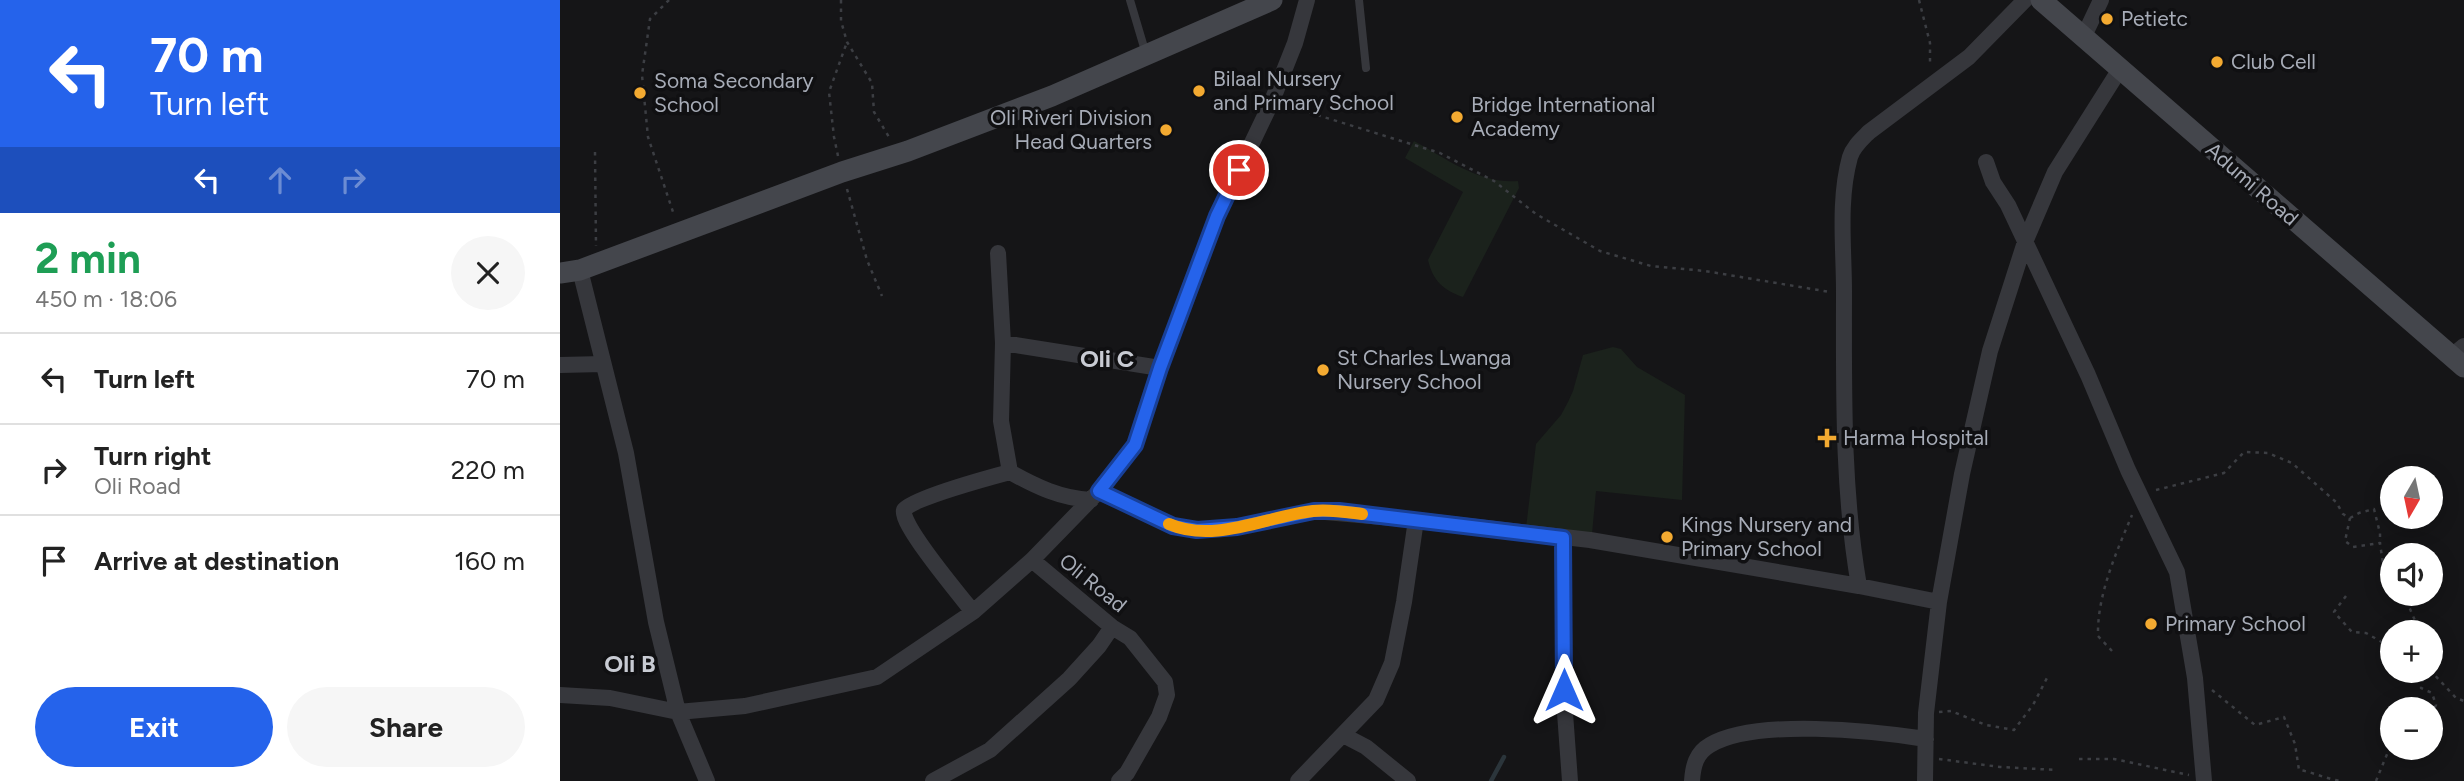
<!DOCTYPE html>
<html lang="en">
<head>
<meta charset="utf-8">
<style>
  body { margin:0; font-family:Figtree,sans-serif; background:#f6f6f6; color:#222; height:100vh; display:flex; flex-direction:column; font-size:26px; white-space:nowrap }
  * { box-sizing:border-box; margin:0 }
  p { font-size:23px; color:#767676 }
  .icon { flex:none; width:38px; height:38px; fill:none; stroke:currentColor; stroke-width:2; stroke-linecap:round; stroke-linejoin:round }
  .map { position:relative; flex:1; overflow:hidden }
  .drawer { display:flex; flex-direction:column; background:#fff; width:560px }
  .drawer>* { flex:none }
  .hud { background:#2563eb; color:#fff; overflow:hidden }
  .needle { width:46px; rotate:189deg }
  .tools { position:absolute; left:1820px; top:466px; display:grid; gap:14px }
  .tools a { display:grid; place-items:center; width:63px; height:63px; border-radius:50%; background:#fff; box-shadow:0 4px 18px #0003; font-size:35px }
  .pin { position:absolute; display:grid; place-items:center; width:60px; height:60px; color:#fff; margin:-30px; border:4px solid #fff; border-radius:50%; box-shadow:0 2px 7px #0007 }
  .me { position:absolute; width:77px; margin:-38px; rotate:0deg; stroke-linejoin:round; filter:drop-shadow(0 0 5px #0008) }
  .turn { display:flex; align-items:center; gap:24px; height:147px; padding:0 35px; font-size:32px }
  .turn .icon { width:91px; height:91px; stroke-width:2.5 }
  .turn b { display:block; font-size:49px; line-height:60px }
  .lanes { display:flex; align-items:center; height:66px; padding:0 35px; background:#0003; justify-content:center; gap:35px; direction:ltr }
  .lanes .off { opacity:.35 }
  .round { display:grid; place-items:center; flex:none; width:74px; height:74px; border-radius:37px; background:#f6f6f6 }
  .overview { display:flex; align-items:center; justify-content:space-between; height:119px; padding:0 35px }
  h1 { font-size:42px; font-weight:700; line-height:52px; color:#1e9e55 }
  .action { display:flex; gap:14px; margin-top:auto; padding:14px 35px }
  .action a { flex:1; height:80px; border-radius:42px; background:#2563eb; color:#fff; font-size:28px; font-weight:700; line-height:80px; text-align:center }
  .action a+a { background:#f6f6f6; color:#222 }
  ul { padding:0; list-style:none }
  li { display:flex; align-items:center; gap:21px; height:91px; padding:0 35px; border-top:2px solid #e0e0e0 }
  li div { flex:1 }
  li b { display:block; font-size:26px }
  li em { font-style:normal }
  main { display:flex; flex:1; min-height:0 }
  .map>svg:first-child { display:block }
</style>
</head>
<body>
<main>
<section class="drawer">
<div class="hud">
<div class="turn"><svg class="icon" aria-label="left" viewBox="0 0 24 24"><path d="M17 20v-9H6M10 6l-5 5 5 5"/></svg><div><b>70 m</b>Turn left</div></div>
<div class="lanes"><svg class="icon" aria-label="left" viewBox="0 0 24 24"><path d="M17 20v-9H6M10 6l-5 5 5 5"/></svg><svg class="icon off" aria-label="ahead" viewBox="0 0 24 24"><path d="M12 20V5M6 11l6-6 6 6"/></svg><svg class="icon off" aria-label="right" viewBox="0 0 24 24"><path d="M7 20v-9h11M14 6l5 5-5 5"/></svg></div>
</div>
<div class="overview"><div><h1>2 min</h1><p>450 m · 18:06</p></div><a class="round"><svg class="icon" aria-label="close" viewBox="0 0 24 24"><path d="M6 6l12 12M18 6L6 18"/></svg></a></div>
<ul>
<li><svg class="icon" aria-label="left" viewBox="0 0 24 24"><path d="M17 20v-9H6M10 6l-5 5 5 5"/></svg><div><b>Turn left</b></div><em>70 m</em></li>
<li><svg class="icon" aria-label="right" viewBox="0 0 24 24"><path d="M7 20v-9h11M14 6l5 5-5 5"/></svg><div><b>Turn right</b><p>Oli Road</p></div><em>220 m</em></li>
<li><svg class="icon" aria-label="arrive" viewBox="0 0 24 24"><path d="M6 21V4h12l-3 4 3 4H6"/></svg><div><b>Arrive at destination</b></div><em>160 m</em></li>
</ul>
<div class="action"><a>Exit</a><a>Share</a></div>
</section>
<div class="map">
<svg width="1904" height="781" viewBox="0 0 1904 781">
  <rect width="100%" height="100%" fill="#151517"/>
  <path fill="#1b221c" d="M854,141C887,159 919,184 958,181L959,188L903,297C883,290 873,281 868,260L903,192L845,158Z
    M1053,347L1061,349L1077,367L1125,395L1122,500L1036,491L1032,534L966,528L976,444L1001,415L1008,402L1013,391L1023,355Z"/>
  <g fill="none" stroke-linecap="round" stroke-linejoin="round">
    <path stroke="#2b353b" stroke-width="4.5" d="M931,781L944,757"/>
    <path stroke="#3c3e43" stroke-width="2.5" stroke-dasharray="3.5 5" stroke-linecap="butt" d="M109,0L90,19L82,75L88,137L114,215
      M281,0V21L287,42L312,83L314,112L329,137
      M1359,0L1370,43V66
      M725,105L880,153L934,181L976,214L1040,251L1091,266L1145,271L1270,292
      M35,152L36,246
      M278,156L274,137L269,92L287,42
      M287,189L307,260L322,296
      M1596,490L1664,473L1684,452L1708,453L1732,463L1776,502L1783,514L1790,518L1785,541L1793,547L1820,543L1824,571L1832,580
      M1790,518L1799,513L1814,509L1820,533V543
      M1843,593L1860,632
      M1786,596L1774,612L1792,632L1806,633L1832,648
      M1552,651L1538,636C1537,595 1556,553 1572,515
      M1864,670L1861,688L1872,693L1876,705L1871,715
      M1870,670L1896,698L1904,701
      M1652,690L1695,725L1724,717L1735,744L1739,770C1753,772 1766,779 1781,781
      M1379,712L1391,711L1426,725L1454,730L1473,705L1488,676
      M1379,759L1440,767L1497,770
      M1519,759H1554L1629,775
      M1816,781L1832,742"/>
    <path stroke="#36373c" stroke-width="8" d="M570,0L586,54
      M799,0L806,68"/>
    <path stroke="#36373c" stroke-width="16" d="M1524,36L1541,0
      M1426,162L1433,182L1448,205L1528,375L1568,470L1617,572L1635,678L1644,781
      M438,253L443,343
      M20,270L66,453L96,622L118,712L147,781
      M1892,356L1904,346
      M0,365L43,364
      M539,491L613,526L637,530L677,527L754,511L856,520L844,602L832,663L816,700L738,781
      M531,500C500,498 477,487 450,472L441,421L443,343L600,368
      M856,520L1030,540L1299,586L1379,602
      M1003,538L1005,713L1010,781
      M1299,586C1282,488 1284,390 1284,291C1284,248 1278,200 1290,157C1293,147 1301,140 1309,132L1409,57L1465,0
      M413,612C402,598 339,523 344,510C349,499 435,476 450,472
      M0,695L50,698L118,712L185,706L317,677L413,612L472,560
      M783,735L806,747L848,781
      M373,781L430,750L509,679L539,646L552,627
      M559,781L567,773L599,717L607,695L605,682L570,638L552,627L472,560L539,491L575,445L600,368L657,216L712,101L735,43L747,0
      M1132,781C1133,766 1136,753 1150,745C1196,718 1314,731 1366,739
      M1365,781L1366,713L1379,602L1402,474L1430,351L1465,242L1495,172L1560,69"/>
    <path stroke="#44464c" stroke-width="21" d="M1481,0L1904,367
      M0,273L20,270L282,172L348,151L492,96L712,0"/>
  </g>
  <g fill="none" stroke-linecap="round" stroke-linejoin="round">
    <defs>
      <path id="route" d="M679,170L657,216L600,368L575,445L539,491L613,526L637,530L677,527L754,511H779L1003,538L1004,690"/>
    </defs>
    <use href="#route" stroke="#184099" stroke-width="18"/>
    <use href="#route" stroke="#2563eb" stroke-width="12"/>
    <path stroke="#f59e0b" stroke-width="12" d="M609,524C655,544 707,516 753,511C769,509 786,512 802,514"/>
  </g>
  <g fill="#f3aa31" stroke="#101012" stroke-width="2.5">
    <circle cx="1547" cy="19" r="7"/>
    <circle cx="1657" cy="62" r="7"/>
    <circle cx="639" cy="91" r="7"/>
    <circle cx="80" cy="93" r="7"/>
    <circle cx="897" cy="117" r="7"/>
    <circle cx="606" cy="130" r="7"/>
    <circle cx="763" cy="370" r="7"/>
    <path d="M1263.5 427.5h7v7h7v7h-7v7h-7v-7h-7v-7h7z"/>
    <circle cx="1107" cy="537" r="7"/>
    <circle cx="1591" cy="624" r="7"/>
  </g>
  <g text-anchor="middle" stroke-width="7" stroke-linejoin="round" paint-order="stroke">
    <g font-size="21" fill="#a7acb7" stroke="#101012" text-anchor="start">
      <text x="1561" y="26">Petietc</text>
      <text x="1671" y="69">Club Cell</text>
      <text x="653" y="86">Bilaal Nursery<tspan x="653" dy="24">and Primary School</tspan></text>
      <text x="94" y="88">Soma Secondary<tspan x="94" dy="24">School</tspan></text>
      <text x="911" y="112">Bridge International<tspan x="911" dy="24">Academy</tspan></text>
      <text x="592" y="125" text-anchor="end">Oli Riveri Division<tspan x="592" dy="24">Head Quarters</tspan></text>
      <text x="777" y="365">St Charles Lwanga<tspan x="777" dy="24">Nursery School</tspan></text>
      <text x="1283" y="445">Harma Hospital</text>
      <text x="1121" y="532">Kings Nursery and<tspan x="1121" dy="24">Primary School</tspan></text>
      <text x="1605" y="631">Primary School</text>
    </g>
    <g font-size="21" fill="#a7acb7" stroke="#101012">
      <text transform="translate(1692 184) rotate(41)" y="7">Adumi Road</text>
      <text transform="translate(533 583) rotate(39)" y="7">Oli Road</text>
    </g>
    <g font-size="24" font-weight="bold" fill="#c8cbd3" stroke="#101012">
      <text x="547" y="367">Oli C</text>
      <text x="70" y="672">Oli B</text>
    </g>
  </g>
</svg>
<div class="tools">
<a><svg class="needle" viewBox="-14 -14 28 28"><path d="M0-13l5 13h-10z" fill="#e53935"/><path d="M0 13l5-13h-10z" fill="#767676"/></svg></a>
<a><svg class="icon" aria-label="sound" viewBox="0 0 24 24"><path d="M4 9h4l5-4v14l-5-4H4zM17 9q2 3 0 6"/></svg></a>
<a>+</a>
<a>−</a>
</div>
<div class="pin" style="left:679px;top:170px;background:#d93025"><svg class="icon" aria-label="arrive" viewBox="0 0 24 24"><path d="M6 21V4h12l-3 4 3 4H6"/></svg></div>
<svg class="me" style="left:1004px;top:690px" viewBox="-20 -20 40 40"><path d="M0-17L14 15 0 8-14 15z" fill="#2563eb" stroke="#fff" stroke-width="4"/></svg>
</div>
</main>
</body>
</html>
